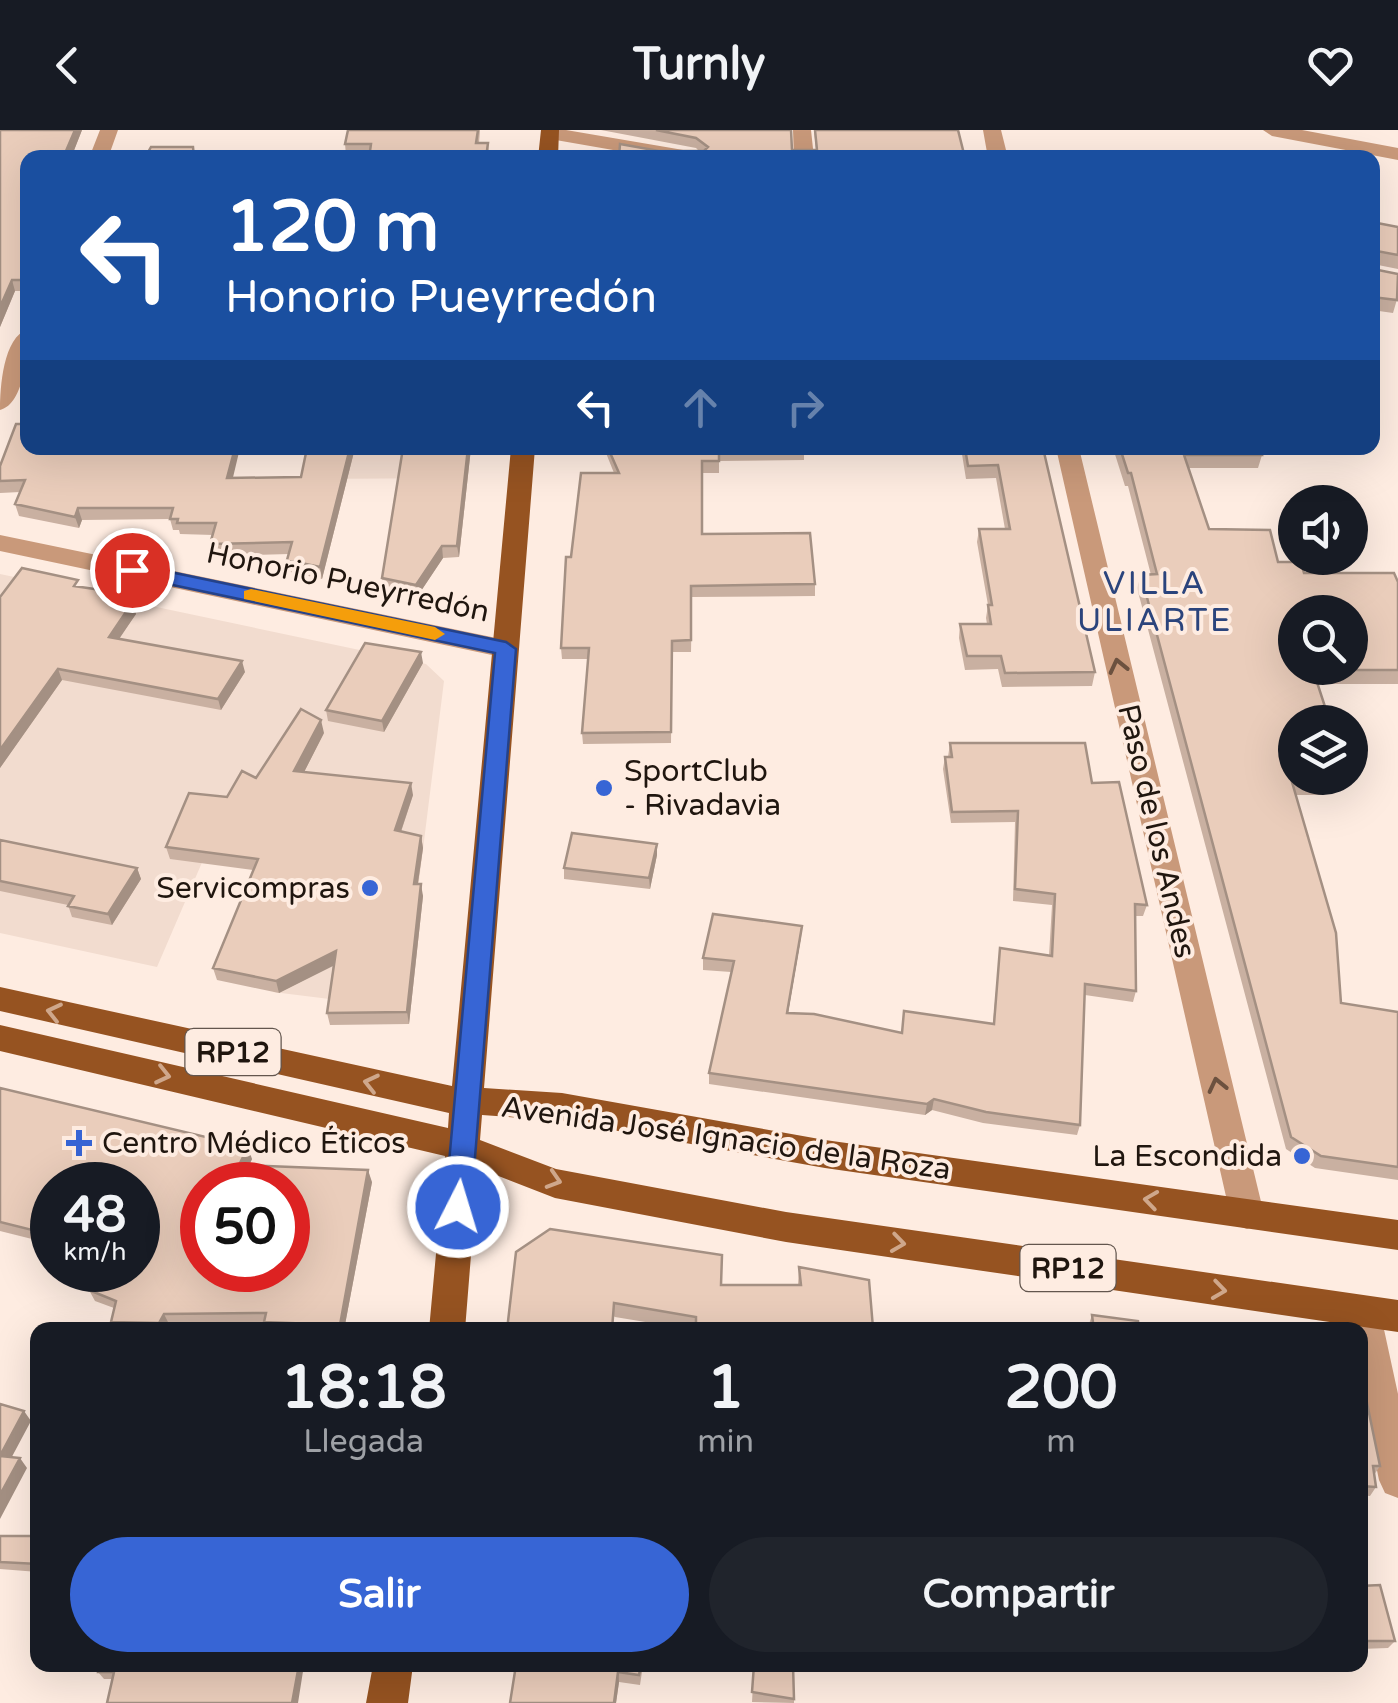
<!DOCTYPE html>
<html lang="es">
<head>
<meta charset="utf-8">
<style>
  body { margin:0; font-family:"Varela Round",sans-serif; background:#20242c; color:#f1f3f6; height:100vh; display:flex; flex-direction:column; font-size:38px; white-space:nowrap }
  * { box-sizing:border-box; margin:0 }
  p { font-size:32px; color:#9ea1a6 }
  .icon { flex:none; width:55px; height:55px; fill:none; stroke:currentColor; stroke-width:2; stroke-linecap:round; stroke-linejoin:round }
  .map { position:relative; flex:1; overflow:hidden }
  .panel { position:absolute; left:30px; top:1192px; width:1338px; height:350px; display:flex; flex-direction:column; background:#171b24; border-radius:20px; box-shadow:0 10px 40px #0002 }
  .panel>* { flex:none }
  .hud { position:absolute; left:20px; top:20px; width:1360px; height:305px; border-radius:20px; box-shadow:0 10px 40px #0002; background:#1a4fa0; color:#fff; overflow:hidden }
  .fabs { position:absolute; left:1278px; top:355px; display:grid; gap:20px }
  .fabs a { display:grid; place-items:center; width:90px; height:90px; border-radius:50%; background:#171b24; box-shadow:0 10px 40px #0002; font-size:50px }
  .speed { position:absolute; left:30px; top:1032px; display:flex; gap:20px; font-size:50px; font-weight:700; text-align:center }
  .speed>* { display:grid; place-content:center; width:130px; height:130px; border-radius:50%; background:#171b24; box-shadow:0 10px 40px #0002; line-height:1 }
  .speed small { font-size:25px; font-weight:400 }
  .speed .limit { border:15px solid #d22; background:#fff; color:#111 }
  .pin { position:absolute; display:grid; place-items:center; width:85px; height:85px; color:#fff; margin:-42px; border:5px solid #fff; border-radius:50%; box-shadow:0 2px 10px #0007 }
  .me { position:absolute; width:110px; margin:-55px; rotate:5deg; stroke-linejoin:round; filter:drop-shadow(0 0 8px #0008) }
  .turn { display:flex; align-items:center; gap:35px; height:210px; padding:0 40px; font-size:45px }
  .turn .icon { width:130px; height:130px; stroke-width:2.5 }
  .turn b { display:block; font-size:70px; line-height:85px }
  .lanes { display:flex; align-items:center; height:95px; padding:0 40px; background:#0003; justify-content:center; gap:50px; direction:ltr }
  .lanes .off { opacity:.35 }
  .eta { display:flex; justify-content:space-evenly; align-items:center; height:170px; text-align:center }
  .eta b { font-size:60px; font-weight:700; line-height:70px }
  .button { display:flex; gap:20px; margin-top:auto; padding:20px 40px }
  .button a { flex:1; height:115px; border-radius:60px; background:#3765d5; color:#fff; font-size:40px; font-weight:700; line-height:115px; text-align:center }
  .button a+a { background:#20242c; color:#f1f3f6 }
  header { display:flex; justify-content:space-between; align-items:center; height:130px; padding:0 40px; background:#171b24; font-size:45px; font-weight:700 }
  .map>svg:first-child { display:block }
</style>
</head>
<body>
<header><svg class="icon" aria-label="back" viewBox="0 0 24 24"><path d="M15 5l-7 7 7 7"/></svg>Turnly<svg class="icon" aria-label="heart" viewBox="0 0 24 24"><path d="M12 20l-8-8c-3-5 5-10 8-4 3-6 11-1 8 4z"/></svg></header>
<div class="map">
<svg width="1398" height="1573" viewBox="0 0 1398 1573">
  <rect width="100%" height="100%" fill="#feece1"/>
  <path fill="#f2dccf" d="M318,318H471L467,348L311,349Z
    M0,444L426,534L444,551L406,855L378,875L273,862L336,701L225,679L157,837L0,803Z"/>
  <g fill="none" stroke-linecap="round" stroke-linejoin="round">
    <path fill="#c9997a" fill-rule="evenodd" d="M100,0H118L108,28H89Z
      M543,0H566L695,22L704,28H659L550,9L543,7Z
      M793,0H811L814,28H794Z
      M983,0H1001L1008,28H988Z
      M1263,0H1302L1398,18V30L1272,6Z
      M28,199C28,220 25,274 0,280C0,258 3,207 28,199Z
      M1056,318H1079L1264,1084L1259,1095L1247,1099L1235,1095L1230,1084Z
      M0,405L506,510L515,513L519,519L515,525L506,528L0,421Z
      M1362,1165L1375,1170L1380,1181L1398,1264V1368L1385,1363L1379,1350L1360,1258V1200H1348L1344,1181L1349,1170Z"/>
    <path fill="#965321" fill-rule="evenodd" d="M541,0H559L558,28H538Z
      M511,318H535L484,958L562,963L825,1010L1398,1090V1120L825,1038L562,991L482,985L480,1010L556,1039L786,1082L1398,1170V1202L786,1112L555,1068L478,1038L465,1200H429L445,1026L0,921V895L448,998L449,983L0,881V857L452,956Z
      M373,1535H413L408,1573H366Z"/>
  </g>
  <path fill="#c9b0a1" d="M0,0H82L71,28H28V161H15L0,197Z
    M480,0L479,13H488L489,28H369V25H346L345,14Z
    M601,0H791L792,20H816L814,0H958L965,28L659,21H699L696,18Z
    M1372,92L1398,97V139L1373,134V139L1398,166L1393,183L1372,180Z
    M307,318H355L322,449L290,442L287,430L289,424L214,426L210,414L213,405L180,404L179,400H173L170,389L82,390L79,398L19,386L15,374L20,362L0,363V336L233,348L301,347Z
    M471,318L459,427L443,428L417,467L384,460L382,448Z
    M604,318H804V330L719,331V343H702V404L815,454V466L692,467L691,522H672L671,613L583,614L582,603L588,529H562L561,518L571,427L614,343Z
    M961,318H1043L1095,542L1092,556L1002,557L998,539L965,540L959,508L960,494H987L986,488L988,475L977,412L979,399H1005L996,348L966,349Z
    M1113,318H1260L1262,325L1258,338H1189L1209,399L1278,432L1304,443L1398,452V554H1318L1295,592L1329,652L1324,665H1295L1341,873L1398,882V1050L1315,1038L1286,1019L1137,458L1141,445H1151L1128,356H1125Z
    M80,457L108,461L110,469L132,473L136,484L119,508L245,542L221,580L62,550L0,638V467Z
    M423,533L384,602L328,591L326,580Z
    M324,603L304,642L413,665L401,702L421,706L423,718L418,754L423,766L409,894L330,895L327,883L333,835L279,863L217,850L213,838L253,740L170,729L166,717L227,667Z
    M950,613L1092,653L1147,775L1143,786H1135L1136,861L1133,872L1085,865L1080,995L1077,1005L983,993L932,980L925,985L709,954V943L731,842L703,840V828L801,807L788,883L901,903L993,893L1000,818L1049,826L1052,775L1013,771L1015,692L951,693L943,639L945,627H948Z
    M0,710L137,738L141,749L112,795L72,787L68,775L0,761Z
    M657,714V725L650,759L564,749V738Z
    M0,958L252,1029L249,1036L372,1052L344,1200H267L265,1194H169L167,1200H115L111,1192L114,1178L95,1171L89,1160L99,1143L88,1140H138L52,1055V1114L0,1101Z
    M516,1122L721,1155H798L799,1137L869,1150L872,1200H694L615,1187Z
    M1092,1185L1139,1200H1090L1089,1194Z
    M1360,1249L1380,1336L1374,1345L1376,1357L1370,1366L1360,1365Z
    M0,1406H38V1442L0,1439Z
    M1360,1456L1395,1511L1388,1518L1360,1519Z
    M304,1535L112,1549H104L98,1542Z
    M643,1535L640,1555L619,1552L616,1573H510Z
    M754,1535L794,1569V1573L752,1572Z"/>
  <path fill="#a49083" d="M75,0H82L71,28H63Z
    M12,150L15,161L0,197V177Z
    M235,318H240L230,360L227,348Z
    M350,318H355L322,449L320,437Z
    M468,318H471L459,427L457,416Z
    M78,378L82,390L79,398L75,387Z
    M442,416L443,428L417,467L416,455Z
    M132,473L136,484L113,518L109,507Z
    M421,522L423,533L384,602L382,591Z
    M242,531L245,542L221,580L218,569Z
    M58,539L62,550L0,638V620Z
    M321,590L324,603L298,654L294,641Z
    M411,653L413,665L397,713L395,700Z
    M421,706L423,718L416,766L414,754Z
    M657,714V725L650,759L649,748Z
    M137,738L141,749L112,795L108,784Z
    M421,754L423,766L409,894L407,882Z
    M802,796L801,807L786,894L787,883Z
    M336,821L339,833L279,863L276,851Z
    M934,969L932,980L925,985L927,974Z
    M248,1017L252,1029L243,1047L239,1035Z
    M368,1040L372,1052L344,1200H341L340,1195Z
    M164,1184L169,1194L167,1200H163L159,1193Z
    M24,1281L31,1291L7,1336L0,1326Z
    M20,1328L27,1338L0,1389V1365Z
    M299,1535H304L298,1573H292Z
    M618,1542L619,1552L616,1573H614Z"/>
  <path fill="#eacdbb" stroke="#a49083" stroke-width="2.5" fill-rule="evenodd" d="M0,0H75L63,28H28V150H12L0,177Z
    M348,0H478L476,13H488L486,28H369L371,14H345Z
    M656,0H791L792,20H817L815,0H958L965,28H619L620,14L659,21H704L708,17L696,8Z
    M151,17H193L194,28H134L136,24H147Z
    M1372,92L1398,97V125L1377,121L1372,125Z
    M1372,129L1373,139L1398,144L1397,170L1372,167Z
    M16,294H28V318H235L227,348L301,347L307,318H350L320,437L287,430L292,412L210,414L216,393H177L178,389H170L173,378H78L75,387L15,374L25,350L0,351V336Z
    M403,318H468L457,416H442L416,455L382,448Z
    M608,318H804V319H719V331H702V404L810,403L815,454L691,456V510L672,511L671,602L582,603L589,518H561L566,427H571L581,343H619Z
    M965,318H1043L1095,542L1005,543L1001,526H967L960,494H991L988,475H992L979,399H1010L998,335L968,336Z
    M1120,318H1260L1262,325H1184L1209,399L1270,400L1278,432H1301L1304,443H1394L1398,452V540H1313L1330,592H1295V648H1328L1329,652H1292L1336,803L1341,873L1398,882V1037L1321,1026L1291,1007L1141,445L1157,444L1131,343H1128ZM1295,482H1350V538H1295Z
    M22,438L78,450L74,456L108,461L103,468L132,473L109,507L242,531L218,569L58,539L0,620V467Z
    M365,513L421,522L382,591L326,580Z
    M301,579L321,590L294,641L411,653L395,700L421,706L414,754H421L407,882L327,883L336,821L276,851L213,838L258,729L166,717L189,663L227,667L242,641L256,648Z
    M950,613H1085L1092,653L1119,652L1147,775L1135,774L1136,861L1085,854L1080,995L986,982L934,969L927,974L709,943L734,831L703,828L713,784L802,796L787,883L814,884L902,903L904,881L994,894L1000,818L1052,826L1055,764L1015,759L1018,681L952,682L945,627H952Z
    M572,703L657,714L649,748L564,738Z
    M0,710L137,738L108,784L68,776L74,766L0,751Z
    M0,958L248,1017L239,1035L368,1040L340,1195L264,1192L266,1183L164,1184L159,1193L111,1192L116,1171L89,1160L100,1140H138V1055H52V1105L0,1092ZM202,1055H288V1140H202Z
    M550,1099L722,1125L721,1155H801L799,1137L869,1150L873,1198L845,1200H696V1187L614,1173L612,1200H507L516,1122Z
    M1092,1185L1138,1191L1139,1200H1094Z
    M1360,1249H1362L1380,1336H1373L1376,1357L1360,1356Z
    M0,1274L24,1281L0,1326Z
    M0,1326L20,1328L0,1365Z
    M0,1406H38V1434L0,1432Z
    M1380,1455L1395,1511H1360V1456Z
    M99,1535H299L292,1573H107L114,1542H98Z
    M516,1535H641L639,1545L618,1542L614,1573H510Z
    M754,1535H793L794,1569L752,1562Z"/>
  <defs><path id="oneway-chevron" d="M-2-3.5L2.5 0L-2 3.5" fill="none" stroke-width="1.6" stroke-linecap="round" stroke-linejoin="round" transform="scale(2.5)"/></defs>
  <g stroke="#6c513f">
    <use href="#oneway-chevron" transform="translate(1118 536) rotate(-103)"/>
    <use href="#oneway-chevron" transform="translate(1217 955) rotate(-103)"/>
  </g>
  <g stroke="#cfa78b">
    <use href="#oneway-chevron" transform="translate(54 882) rotate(-167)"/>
    <use href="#oneway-chevron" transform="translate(163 945) rotate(13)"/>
    <use href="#oneway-chevron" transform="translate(371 953) rotate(-167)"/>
    <use href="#oneway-chevron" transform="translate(554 1050) rotate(17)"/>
    <use href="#oneway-chevron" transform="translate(1151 1070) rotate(-172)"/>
    <use href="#oneway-chevron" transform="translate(898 1113) rotate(8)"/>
    <use href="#oneway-chevron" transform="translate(1219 1160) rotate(8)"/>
  </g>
  <path fill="#3765d5" stroke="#24428a" stroke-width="2.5" d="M132,434L506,512L516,519L471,1077L467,1085L458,1088L449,1085L445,1077L495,523L125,445V436Z"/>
  <path fill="#f59e0b" d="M251,459L435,497L445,504L435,510L244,469V461Z"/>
  <g fill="#3765d5" stroke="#feece1" stroke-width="4">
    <circle cx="604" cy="658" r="10"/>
    <circle cx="370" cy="758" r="10"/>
    <path d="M74 998h10v10h10v10h-10v10h-10v-10h-10v-10h10z"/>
    <circle cx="1302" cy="1026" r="10"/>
  </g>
  <g text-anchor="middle" stroke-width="8" stroke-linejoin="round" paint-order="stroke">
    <g fill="#feece1" stroke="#63564e" stroke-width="2.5">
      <rect x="185.5" y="899" width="95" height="46" rx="8"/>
      <rect x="1020.5" y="1115" width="95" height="46" rx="8"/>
    </g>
    <g font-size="28" font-weight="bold" fill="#20160f">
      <text x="233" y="932">RP12</text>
      <text x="1068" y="1148">RP12</text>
    </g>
    <g font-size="30" fill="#20160f" stroke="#feece1">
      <text transform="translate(348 452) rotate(12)" y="10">Honorio Pueyrredón</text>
      <text transform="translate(1157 701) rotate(77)" y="10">Paso de los Andes</text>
      <text transform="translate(726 1008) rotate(8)" y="10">Avenida José Ignacio de la Roza</text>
    </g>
    <g font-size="30" fill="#20160f" stroke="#feece1" text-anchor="start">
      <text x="624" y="651">SportClub<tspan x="624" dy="34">- Rivadavia</tspan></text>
      <text x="350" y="768" text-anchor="end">Servicompras</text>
      <text x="102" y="1023">Centro Médico Éticos</text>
      <text x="1282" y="1036" text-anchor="end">La Escondida</text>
    </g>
    <g font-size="32" letter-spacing="2.5" fill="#2b447c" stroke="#feece1">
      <text x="1155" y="464">VILLA<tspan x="1155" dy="37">ULIARTE</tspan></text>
    </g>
  </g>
</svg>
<div class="fabs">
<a><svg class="icon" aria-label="sound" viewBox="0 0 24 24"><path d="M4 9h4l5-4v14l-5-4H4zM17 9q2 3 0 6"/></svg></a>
<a><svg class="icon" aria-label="search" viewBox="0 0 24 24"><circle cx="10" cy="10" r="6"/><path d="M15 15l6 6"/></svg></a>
<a><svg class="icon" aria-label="layers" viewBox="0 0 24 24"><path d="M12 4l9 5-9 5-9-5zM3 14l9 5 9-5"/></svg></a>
</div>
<div class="speed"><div>48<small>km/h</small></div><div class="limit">50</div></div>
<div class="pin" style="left:132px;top:440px;background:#d93025"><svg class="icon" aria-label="arrive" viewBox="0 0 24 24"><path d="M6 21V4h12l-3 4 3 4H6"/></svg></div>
<svg class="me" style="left:458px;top:1077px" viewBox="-20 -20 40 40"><circle r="17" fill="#3765d5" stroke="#fff" stroke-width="3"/><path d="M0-11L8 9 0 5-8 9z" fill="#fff"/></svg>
<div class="hud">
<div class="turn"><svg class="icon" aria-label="left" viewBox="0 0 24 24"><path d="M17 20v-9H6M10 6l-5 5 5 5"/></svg><div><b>120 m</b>Honorio Pueyrredón</div></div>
<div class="lanes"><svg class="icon" aria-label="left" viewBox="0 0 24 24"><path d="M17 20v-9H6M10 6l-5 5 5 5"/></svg><svg class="icon off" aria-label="ahead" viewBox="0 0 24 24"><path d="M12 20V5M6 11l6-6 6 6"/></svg><svg class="icon off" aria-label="right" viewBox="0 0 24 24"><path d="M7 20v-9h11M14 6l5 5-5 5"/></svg></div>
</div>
<section class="panel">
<div class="eta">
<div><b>18:18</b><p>Llegada</p></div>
<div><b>1</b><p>min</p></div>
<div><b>200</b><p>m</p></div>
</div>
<div class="button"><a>Salir</a><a>Compartir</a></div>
</section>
</div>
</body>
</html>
